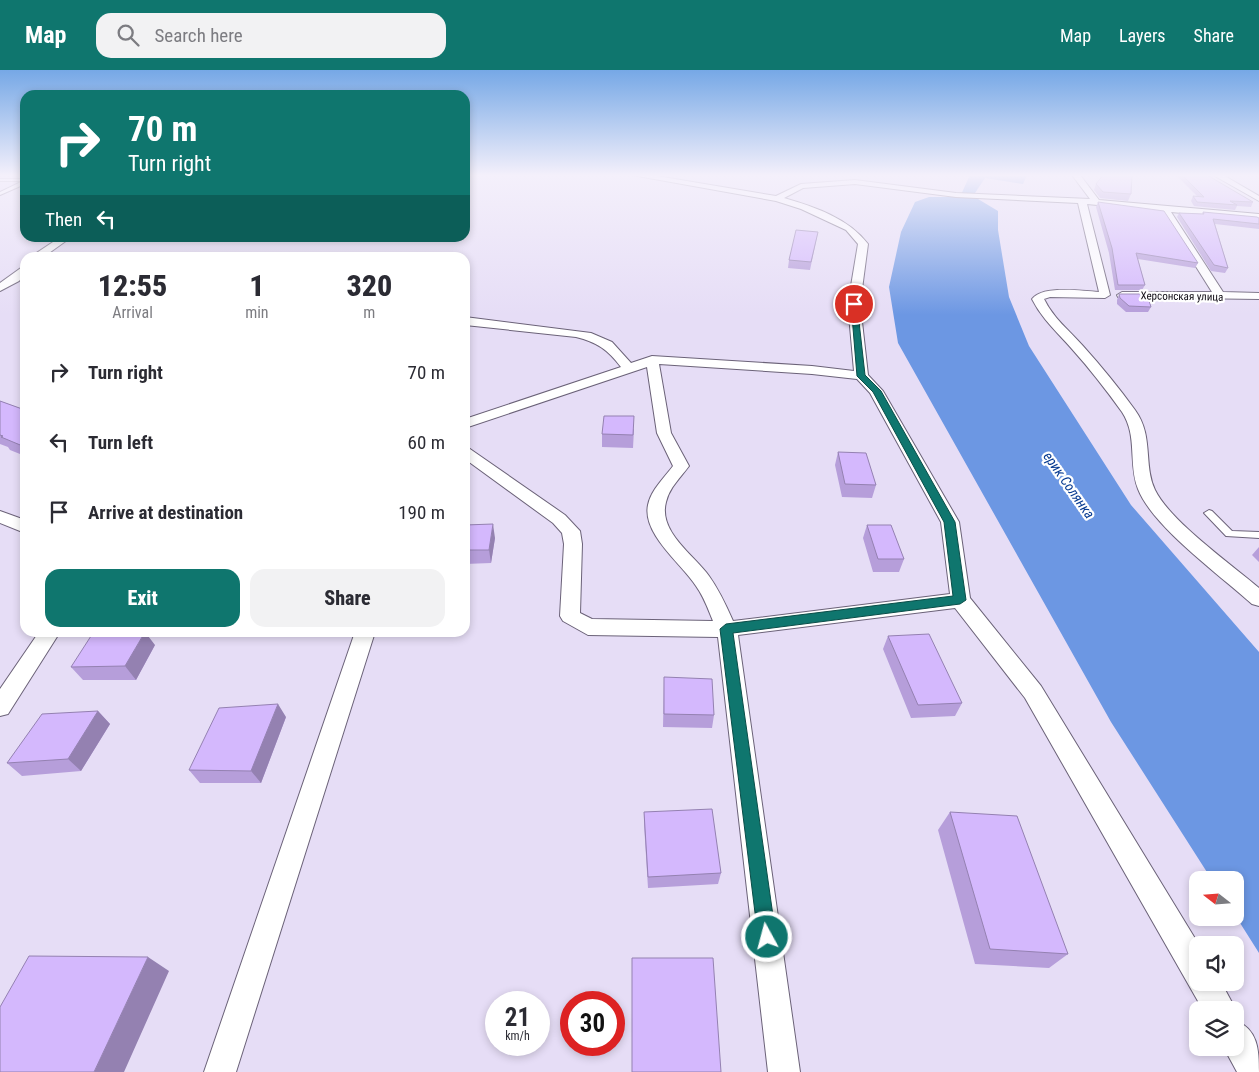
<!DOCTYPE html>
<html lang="en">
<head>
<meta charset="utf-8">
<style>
  body { margin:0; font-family:"Roboto Condensed",sans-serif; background:#f2f2f3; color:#2b2b33; height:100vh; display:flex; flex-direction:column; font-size:19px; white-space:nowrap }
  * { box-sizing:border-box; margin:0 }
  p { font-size:16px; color:#7c7c81 }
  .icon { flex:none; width:28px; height:28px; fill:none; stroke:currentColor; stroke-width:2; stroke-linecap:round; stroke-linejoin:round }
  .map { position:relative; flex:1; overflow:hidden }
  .panel { position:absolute; left:20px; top:182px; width:450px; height:385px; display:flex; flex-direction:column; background:#fff; border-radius:15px; box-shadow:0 2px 8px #0003 }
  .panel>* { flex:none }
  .top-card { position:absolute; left:20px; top:20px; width:450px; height:152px; border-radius:15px; box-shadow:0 2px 8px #0003; background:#0f766e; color:#fff; overflow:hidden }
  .needle { width:32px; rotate:287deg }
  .controls { position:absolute; left:1189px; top:801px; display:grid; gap:10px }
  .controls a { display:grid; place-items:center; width:55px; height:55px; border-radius:10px; background:#fff; box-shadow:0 2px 8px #0003; font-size:25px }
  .speed { position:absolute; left:485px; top:921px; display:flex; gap:10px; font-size:25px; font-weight:700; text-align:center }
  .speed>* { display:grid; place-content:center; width:65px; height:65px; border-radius:50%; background:#fff; box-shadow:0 2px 8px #0003; line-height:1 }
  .speed small { font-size:12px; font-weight:400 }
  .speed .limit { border:8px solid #d22; background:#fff; color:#111 }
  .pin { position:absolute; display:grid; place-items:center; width:42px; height:42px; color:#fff; margin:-21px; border:2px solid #fff; border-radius:50%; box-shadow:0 1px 5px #0007 }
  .me { position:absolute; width:55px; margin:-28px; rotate:353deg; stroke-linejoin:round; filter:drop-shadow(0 0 4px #0008) }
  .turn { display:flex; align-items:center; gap:18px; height:105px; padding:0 25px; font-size:22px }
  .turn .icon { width:65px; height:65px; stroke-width:2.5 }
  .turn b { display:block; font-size:35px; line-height:42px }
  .then { display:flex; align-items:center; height:48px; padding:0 25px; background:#0003; gap:10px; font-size:19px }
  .eta { display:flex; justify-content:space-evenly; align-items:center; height:85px; text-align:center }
  .eta b { font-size:30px; font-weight:800; line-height:35px }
  .button { display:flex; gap:10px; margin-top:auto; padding:10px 25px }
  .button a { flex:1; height:58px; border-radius:15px; background:#0f766e; color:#fff; font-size:20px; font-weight:800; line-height:58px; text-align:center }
  .button a+a { background:#f2f2f3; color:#2b2b33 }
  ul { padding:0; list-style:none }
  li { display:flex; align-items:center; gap:15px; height:70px; padding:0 25px }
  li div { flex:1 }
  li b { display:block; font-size:19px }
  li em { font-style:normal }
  header { display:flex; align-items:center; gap:30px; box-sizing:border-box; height:70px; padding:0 25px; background:#0f766e; color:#fff }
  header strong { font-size:24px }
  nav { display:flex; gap:28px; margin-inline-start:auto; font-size:18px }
  .search { width:350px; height:45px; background:#f2f2f3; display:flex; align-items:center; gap:12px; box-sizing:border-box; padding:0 18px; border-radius:15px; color:#7c7c81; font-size:19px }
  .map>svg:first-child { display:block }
</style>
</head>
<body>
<header>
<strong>Map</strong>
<div class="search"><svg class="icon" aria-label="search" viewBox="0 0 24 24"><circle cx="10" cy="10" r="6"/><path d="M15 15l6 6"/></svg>Search here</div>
<nav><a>Map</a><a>Layers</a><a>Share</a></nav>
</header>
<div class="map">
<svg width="1259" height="1002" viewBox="0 0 1259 1002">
  <rect width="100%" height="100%" fill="#e6ddf6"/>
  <path fill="#6c97e3" d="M962,105H1027L1023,114L985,108L973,126L998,141V160L1009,227L1029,276L1131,435L1259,582V883L1235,845V810H1212L1111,652L898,273L889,217L901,162L915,132L929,127H960L969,107Z"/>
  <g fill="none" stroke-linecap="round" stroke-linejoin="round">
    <defs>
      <path id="service" d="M0,109H25V114L0,125V122L23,111H0Z
        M1209,440L1212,441L1232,461L1259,462V468L1226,466L1204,443Z"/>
      <path id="minor" d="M632,105H651L776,126L801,114L855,110L956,123L1090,129L1072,105H1080L1099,130L1259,144V150L1171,142L1223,222L1259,223V229L1118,227L1117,225L1122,222H1212L1161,141L1087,134L1110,225L1105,228L1050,227L1044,229C1053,248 1069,260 1083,276C1101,296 1119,318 1135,340C1154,366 1143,394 1155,420C1170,451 1231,494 1259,518V536L1252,534C1221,506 1152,456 1138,419C1128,394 1138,366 1122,342C1107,321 1090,299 1072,279C1058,263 1042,249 1032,229C1043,215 1082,221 1099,222L1078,133L956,127L855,114L803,118L784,128C815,137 848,148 868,174L860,234L868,305L883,321L959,452L970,528L1041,616L1199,875L1198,912H1221L1236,940L1235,941L1203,940L1025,628L955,538L738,565L800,1002H768L718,567L588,565L563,551L560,546L564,474L562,463L553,453L465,389V377L470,379L565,445L580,461L582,474L580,543L592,549L713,551C708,539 704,527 696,516C682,494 642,464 648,435C651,420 664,408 673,396L657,363L647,297L465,358V349L621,297C608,280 597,272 576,267L465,255V247L591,263L612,272L631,293L652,286L812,296L854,301L848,234L858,174L846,160L801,139L776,131ZM659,294L812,304L857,309L870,323L941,452L950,524L733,551C726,535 719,520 709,506C694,485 658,462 666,432C669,418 681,407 689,396L671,363Z
        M1213,105H1223L1259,126V131Z
        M59,168H70L42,188H29Z
        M25,195V204L19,211L0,221V213Z
        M0,441L25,450V463L0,453Z
        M39,562H60L8,644L0,646V619Z
        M355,562H375L236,1002H204Z
        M1235,950C1258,960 1259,979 1259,1002H1237L1224,978H1235Z"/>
    </defs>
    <use href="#service" stroke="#6b6278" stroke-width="2"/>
    <use href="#minor" stroke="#6b6278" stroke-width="2"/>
    <use href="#service" fill="#fff" fill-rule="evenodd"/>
    <use href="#minor" fill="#fff" fill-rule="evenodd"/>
  </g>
  <path fill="#b69eda" d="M1176,105H1207L1253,132L1251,137L1237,136L1235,140L1194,136L1191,131L1193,126H1197Z
    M1096,114L1131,124L1128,131L1100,128L1094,120Z
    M1098,132L1198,193L1195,198L1138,189L1145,215L1142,220H1115L1109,183L1096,137Z
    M1203,142L1259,148V159L1215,154L1228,198L1225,203L1211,201L1177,147L1179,143L1202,144Z
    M818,162L810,200L788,198L789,190Z
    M1119,224L1151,237L1148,242H1126L1117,234V230Z
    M0,331L25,340V386L10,380L8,377L0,374Z
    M634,359L633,378L602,377V364Z
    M838,382L876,415L872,428L842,427L835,395Z
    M465,455L495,468L491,493L465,494Z
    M867,455L904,489L899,502H873L863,468Z
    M1259,477V492L1252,485Z
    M888,566L962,633L955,646L911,648L883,579Z
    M155,575L136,610H83L71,597Z
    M664,607L714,645L712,658L663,657Z
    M98,641L110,654L81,701L22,706L7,693Z
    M286,647L261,713H200L189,700Z
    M644,742L721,803L718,814L648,818L644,754Z
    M950,742L1068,884L1049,898L975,894L938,760Z"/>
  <path fill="#9481b1" d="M493,454L495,468L491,493L489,480Z
    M145,562L155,575L136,610L125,596Z
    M278,634L286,647L261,713L251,701Z
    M98,641L110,654L81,701L68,689Z
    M148,887L169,901L124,1002H94Z"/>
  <path fill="#d4b8fd" stroke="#9481b1" d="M1103,105H1132L1131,124L1103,122L1096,114Z
    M1182,105H1207L1253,132L1230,131L1237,135L1197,132L1193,126L1204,127Z
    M1098,132L1164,141L1198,193L1136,183L1145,215H1118L1112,178Z
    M1203,142L1257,147L1259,148V154L1213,149L1228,198L1214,195L1179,143L1204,144Z
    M796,160L818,162L811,192L789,190Z
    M1119,224H1147L1151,237L1129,236L1120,228Z
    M0,331L25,340V377L1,367L3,366L0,365Z
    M604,346H634L633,365L602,364Z
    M838,382L866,383L876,415L845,414Z
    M493,454L489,480H465V455Z
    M867,455H891L904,489H878Z
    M139,562H145L125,596L71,597L91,566Z
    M929,564L962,633L918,635L888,566Z
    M664,607L712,609L714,645L664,644Z
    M278,634L251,701L189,700L219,638Z
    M98,641L68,689L7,693L42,644Z
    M712,739L721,803L648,807L644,742Z
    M950,742L1017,746L1068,884L990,879Z
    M29,886L148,887L94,1002H0V937Z
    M632,888H713L721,1002H632Z"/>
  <linearGradient id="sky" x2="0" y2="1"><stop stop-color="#76a8e6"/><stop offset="0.43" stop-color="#f4f0fb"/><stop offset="1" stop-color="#f4f0fb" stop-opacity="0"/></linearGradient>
  <rect width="1259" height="245" fill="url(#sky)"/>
  <path fill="#0f766e" stroke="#0a4d48" d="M854,232L857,234L865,305L881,321L955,452L966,530L960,534L733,563L776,867L773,873L767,876L761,873L758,867L720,559L726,554L953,526L944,452L873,322L857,306L851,234Z"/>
  <g text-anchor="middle" stroke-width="4.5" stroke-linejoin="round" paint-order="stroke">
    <g font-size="11" fill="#0e0a12" stroke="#fff">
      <text transform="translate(1182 226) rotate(1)" y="4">Херсонская улица</text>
    </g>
    <g font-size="14" font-style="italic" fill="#073a91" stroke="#fff">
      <text transform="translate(1069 415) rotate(55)" y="5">ерик Солянка</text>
    </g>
  </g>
</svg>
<div class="controls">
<a><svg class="needle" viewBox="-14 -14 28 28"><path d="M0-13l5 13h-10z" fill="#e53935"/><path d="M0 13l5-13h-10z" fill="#7c7c81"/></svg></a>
<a><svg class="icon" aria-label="sound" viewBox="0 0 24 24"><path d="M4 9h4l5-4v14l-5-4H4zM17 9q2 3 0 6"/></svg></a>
<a><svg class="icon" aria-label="layers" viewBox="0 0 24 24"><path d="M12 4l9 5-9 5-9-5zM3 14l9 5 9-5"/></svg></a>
</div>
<div class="speed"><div>21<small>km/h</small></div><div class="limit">30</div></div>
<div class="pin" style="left:854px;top:234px;background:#d93025"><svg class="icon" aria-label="arrive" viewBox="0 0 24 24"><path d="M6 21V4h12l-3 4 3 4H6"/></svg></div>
<svg class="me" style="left:767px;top:867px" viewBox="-20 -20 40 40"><circle r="17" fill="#0f766e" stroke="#fff" stroke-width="3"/><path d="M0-11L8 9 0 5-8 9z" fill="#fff"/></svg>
<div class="top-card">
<div class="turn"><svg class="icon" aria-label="right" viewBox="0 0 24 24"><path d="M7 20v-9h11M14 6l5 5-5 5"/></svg><div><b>70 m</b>Turn right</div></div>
<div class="then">Then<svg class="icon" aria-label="left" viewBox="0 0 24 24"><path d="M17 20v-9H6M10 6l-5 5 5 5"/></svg></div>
</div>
<section class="panel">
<div class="eta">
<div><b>12:55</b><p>Arrival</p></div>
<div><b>1</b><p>min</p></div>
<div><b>320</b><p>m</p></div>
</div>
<ul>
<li><svg class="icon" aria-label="right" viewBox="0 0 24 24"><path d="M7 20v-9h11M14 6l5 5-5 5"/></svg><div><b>Turn right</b></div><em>70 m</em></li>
<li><svg class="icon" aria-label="left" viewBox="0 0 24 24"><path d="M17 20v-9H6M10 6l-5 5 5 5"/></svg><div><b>Turn left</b></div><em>60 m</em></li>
<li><svg class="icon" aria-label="arrive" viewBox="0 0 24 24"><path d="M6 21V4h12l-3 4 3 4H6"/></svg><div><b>Arrive at destination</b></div><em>190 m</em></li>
</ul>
<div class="button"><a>Exit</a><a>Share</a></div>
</section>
</div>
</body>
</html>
